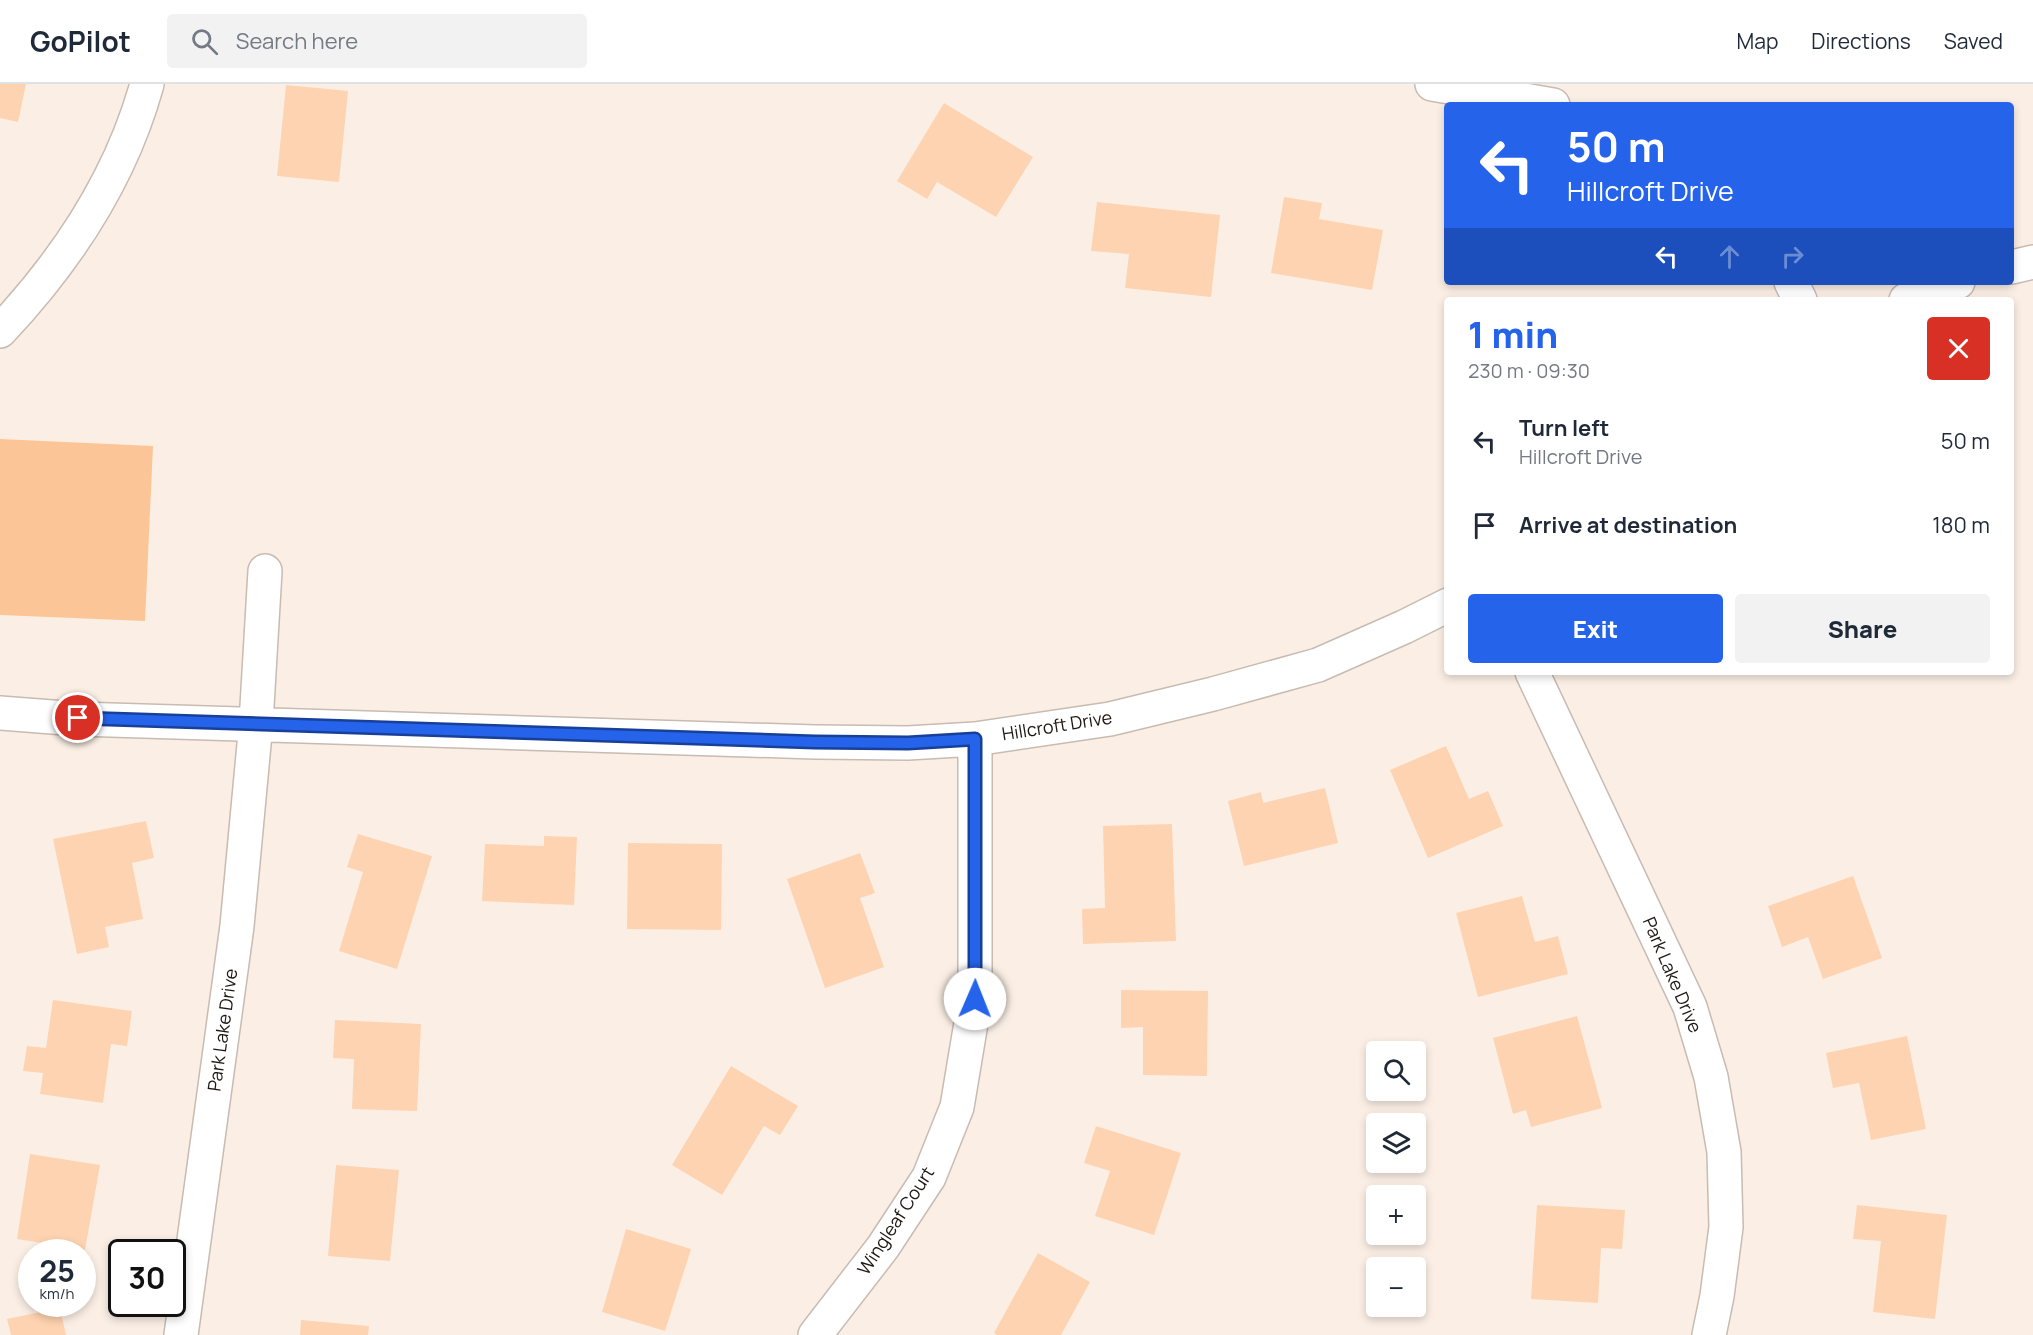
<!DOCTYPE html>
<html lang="en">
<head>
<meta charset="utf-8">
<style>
  body { margin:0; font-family:Manrope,sans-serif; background:#f2f2f3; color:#1f2937; height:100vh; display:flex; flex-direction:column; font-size:22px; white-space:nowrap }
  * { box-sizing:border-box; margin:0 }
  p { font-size:20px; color:#747a83 }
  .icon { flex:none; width:33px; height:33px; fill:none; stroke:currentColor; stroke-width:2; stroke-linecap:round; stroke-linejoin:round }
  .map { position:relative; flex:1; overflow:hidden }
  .drawer { position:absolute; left:1444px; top:213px; width:570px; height:378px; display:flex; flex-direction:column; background:#fff; border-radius:6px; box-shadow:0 3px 9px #0003 }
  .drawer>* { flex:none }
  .hud { position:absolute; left:1444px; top:18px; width:570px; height:183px; border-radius:6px; box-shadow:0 3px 9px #0003; background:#2563eb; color:#fff; overflow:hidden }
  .buttons { position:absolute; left:1366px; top:957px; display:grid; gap:12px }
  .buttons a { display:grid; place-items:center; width:60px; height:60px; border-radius:6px; background:#fff; box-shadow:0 3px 9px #0003; font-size:30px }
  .speed { position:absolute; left:18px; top:1155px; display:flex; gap:12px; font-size:30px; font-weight:700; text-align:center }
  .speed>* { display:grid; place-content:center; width:78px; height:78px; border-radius:50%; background:#fff; box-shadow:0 3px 9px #0003; line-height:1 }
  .speed small { font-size:15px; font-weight:400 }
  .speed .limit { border:3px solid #111; border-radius:9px; background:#fff; color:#111 }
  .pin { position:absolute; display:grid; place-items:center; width:51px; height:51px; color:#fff; margin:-26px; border:3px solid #fff; border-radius:50%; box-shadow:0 2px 6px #0007 }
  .me { position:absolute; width:66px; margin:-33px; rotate:1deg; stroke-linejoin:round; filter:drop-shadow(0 0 4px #0008) }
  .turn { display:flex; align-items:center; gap:21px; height:126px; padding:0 24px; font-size:27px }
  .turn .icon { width:78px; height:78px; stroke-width:2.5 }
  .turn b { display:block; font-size:42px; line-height:51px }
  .lanes { display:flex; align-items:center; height:57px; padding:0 24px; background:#0003; justify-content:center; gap:30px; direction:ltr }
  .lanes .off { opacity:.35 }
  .round { display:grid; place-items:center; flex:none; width:63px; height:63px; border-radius:6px; background:#f2f2f3 }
  .summary { display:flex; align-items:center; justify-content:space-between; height:102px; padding:0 24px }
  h1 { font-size:36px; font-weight:800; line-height:45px; color:#2563eb }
  .primary-button { display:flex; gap:12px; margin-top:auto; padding:12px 24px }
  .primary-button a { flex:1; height:69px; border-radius:6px; background:#2563eb; color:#fff; font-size:24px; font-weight:800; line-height:69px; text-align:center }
  .primary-button a+a { background:#f2f2f3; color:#1f2937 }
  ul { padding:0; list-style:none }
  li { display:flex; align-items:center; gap:18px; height:84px; padding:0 24px }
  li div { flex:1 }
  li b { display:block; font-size:22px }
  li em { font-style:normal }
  header { display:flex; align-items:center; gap:36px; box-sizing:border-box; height:84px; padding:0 30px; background:#fff; border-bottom:2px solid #e0e1e3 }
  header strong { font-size:28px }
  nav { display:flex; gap:33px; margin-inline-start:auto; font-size:21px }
  .search { width:420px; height:54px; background:#f2f2f3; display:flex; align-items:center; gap:15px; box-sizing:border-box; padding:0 21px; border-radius:6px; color:#747a83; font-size:22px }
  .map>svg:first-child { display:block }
</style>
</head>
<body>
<header>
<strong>GoPilot</strong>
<div class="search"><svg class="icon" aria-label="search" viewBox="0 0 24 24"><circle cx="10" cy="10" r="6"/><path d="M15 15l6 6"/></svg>Search here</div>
<nav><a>Map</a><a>Directions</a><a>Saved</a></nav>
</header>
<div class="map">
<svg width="2033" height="1251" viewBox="0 0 2033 1251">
  <rect width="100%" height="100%" fill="#fbefe5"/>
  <path fill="#fcc597" d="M0,355L153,362L145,537L0,531Z"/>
  <path fill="#fed3b1" d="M0,0H26L18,38L0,34Z
    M286,1L348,7L339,98L277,92Z
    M944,19L1033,73L996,133L937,98L927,115L897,97Z
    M1284,113L1322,119L1319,135L1383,146L1372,206L1271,189Z
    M1097,118L1220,131L1211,213L1125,204L1129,170L1091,167Z
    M1446,662L1469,715L1488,707L1503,742L1428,774L1390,686Z
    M1325,704L1338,759L1244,782L1228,717L1261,708L1263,719Z
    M146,737L154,774L132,779L143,835L105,843L109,863L77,870L53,755Z
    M1172,740L1176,857L1083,860L1082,825L1105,824L1103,742Z
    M358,750L432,772L397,885L339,867L363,788L347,783Z
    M544,752L577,753L574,821L482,817L485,760L544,762Z
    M628,759L722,760L721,846L627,845Z
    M860,769L875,809L860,814L884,883L825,904L787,795Z
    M1853,792L1882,874L1823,895L1808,853L1782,863L1768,822Z
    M1522,812L1535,858L1558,852L1568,890L1478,913L1456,829Z
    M1121,906L1208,907L1207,992L1143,991V943L1121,944Z
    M53,916L132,927L127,962L111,960L103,1019L40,1010L43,989L23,987L27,962L46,964Z
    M1577,932L1602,1024L1531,1043L1526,1026L1513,1030L1493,954Z
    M335,936L421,940L417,1027L352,1025L354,975L333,974Z
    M1907,952L1926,1045L1871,1056L1859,999L1833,1004L1826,969Z
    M731,982L798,1022L780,1051L764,1042L722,1111L672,1081Z
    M1096,1042L1181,1069L1154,1151L1095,1132L1110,1087L1084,1079Z
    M30,1070L100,1081L85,1166L17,1155Z
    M336,1081L399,1086L390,1177L328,1172Z
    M1537,1121L1625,1126L1622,1165L1601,1164L1598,1219L1531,1215Z
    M1857,1121L1947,1131L1935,1235L1873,1228L1881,1157L1853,1155Z
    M626,1145L691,1165L665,1247L602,1228Z
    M1038,1169L1090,1198L1061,1251H997L994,1249Z
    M60,1224L66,1251H11L7,1235Z
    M301,1236L369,1242L368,1251H300Z"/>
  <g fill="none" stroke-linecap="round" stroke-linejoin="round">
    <defs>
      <path id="minor" d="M1432,0L1553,21
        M2012,183L2033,178
        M1791,198L1800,216
        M1906,216L1958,198
        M0,247C66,177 121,94 147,0
        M1532,588L1690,923L1711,993L1724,1068L1726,1143L1717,1212L1709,1251
        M0,629L78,635L815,658L908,659L975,655L1110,635L1213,610L1318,581L1404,543L1448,521
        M181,1251L237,842L256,639L265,487
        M815,1251L883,1163L929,1093L957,1023L975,915V655"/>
    </defs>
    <use href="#minor" stroke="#c7bbb2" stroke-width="36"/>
    <use href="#minor" stroke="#fff" stroke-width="33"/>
  </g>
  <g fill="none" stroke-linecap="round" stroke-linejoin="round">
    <defs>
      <path id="route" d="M78,634L815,658L908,659L975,655V915"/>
    </defs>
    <use href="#route" stroke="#184099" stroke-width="15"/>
    <use href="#route" stroke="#2563eb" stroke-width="10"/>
  </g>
  <g text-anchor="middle" stroke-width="6" stroke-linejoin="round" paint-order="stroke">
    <g font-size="18" fill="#1d1815" stroke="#fff">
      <text transform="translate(1057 642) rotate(-9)" y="6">Hillcroft Drive</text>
      <text transform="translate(1672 891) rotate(67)" y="6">Park Lake Drive</text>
      <text transform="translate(223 946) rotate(-82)" y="6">Park Lake Drive</text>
      <text transform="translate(896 1137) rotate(-57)" y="6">Wingleaf Court</text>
    </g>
  </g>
</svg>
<div class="buttons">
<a><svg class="icon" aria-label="search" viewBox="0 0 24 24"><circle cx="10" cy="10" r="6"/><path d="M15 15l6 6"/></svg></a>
<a><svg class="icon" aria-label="layers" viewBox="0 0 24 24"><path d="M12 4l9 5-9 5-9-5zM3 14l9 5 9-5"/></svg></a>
<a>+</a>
<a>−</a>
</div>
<div class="speed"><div>25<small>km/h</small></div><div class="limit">30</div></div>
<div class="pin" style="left:78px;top:634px;background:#d93025"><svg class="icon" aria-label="arrive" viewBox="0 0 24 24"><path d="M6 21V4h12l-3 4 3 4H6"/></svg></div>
<svg class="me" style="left:975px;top:915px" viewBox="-20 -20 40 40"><circle r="19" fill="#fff"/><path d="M0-13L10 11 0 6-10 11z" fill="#2563eb"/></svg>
<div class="hud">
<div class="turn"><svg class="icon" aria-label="left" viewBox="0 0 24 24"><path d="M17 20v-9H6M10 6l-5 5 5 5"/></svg><div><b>50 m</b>Hillcroft Drive</div></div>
<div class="lanes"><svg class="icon" aria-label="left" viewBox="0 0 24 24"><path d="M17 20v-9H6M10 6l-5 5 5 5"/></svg><svg class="icon off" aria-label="ahead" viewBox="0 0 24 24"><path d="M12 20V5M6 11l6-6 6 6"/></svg><svg class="icon off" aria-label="right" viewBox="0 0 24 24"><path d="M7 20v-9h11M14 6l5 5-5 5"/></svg></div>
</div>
<section class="drawer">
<div class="summary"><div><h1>1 min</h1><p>230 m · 09:30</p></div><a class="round" style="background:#d93025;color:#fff"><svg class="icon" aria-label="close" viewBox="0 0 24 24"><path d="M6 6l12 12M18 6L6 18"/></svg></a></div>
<ul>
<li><svg class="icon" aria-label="left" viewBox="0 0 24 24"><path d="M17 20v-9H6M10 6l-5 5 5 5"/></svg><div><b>Turn left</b><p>Hillcroft Drive</p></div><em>50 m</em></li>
<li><svg class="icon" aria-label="arrive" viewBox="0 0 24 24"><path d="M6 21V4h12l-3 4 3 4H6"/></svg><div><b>Arrive at destination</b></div><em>180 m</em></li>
</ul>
<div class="primary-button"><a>Exit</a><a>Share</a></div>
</section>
</div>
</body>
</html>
